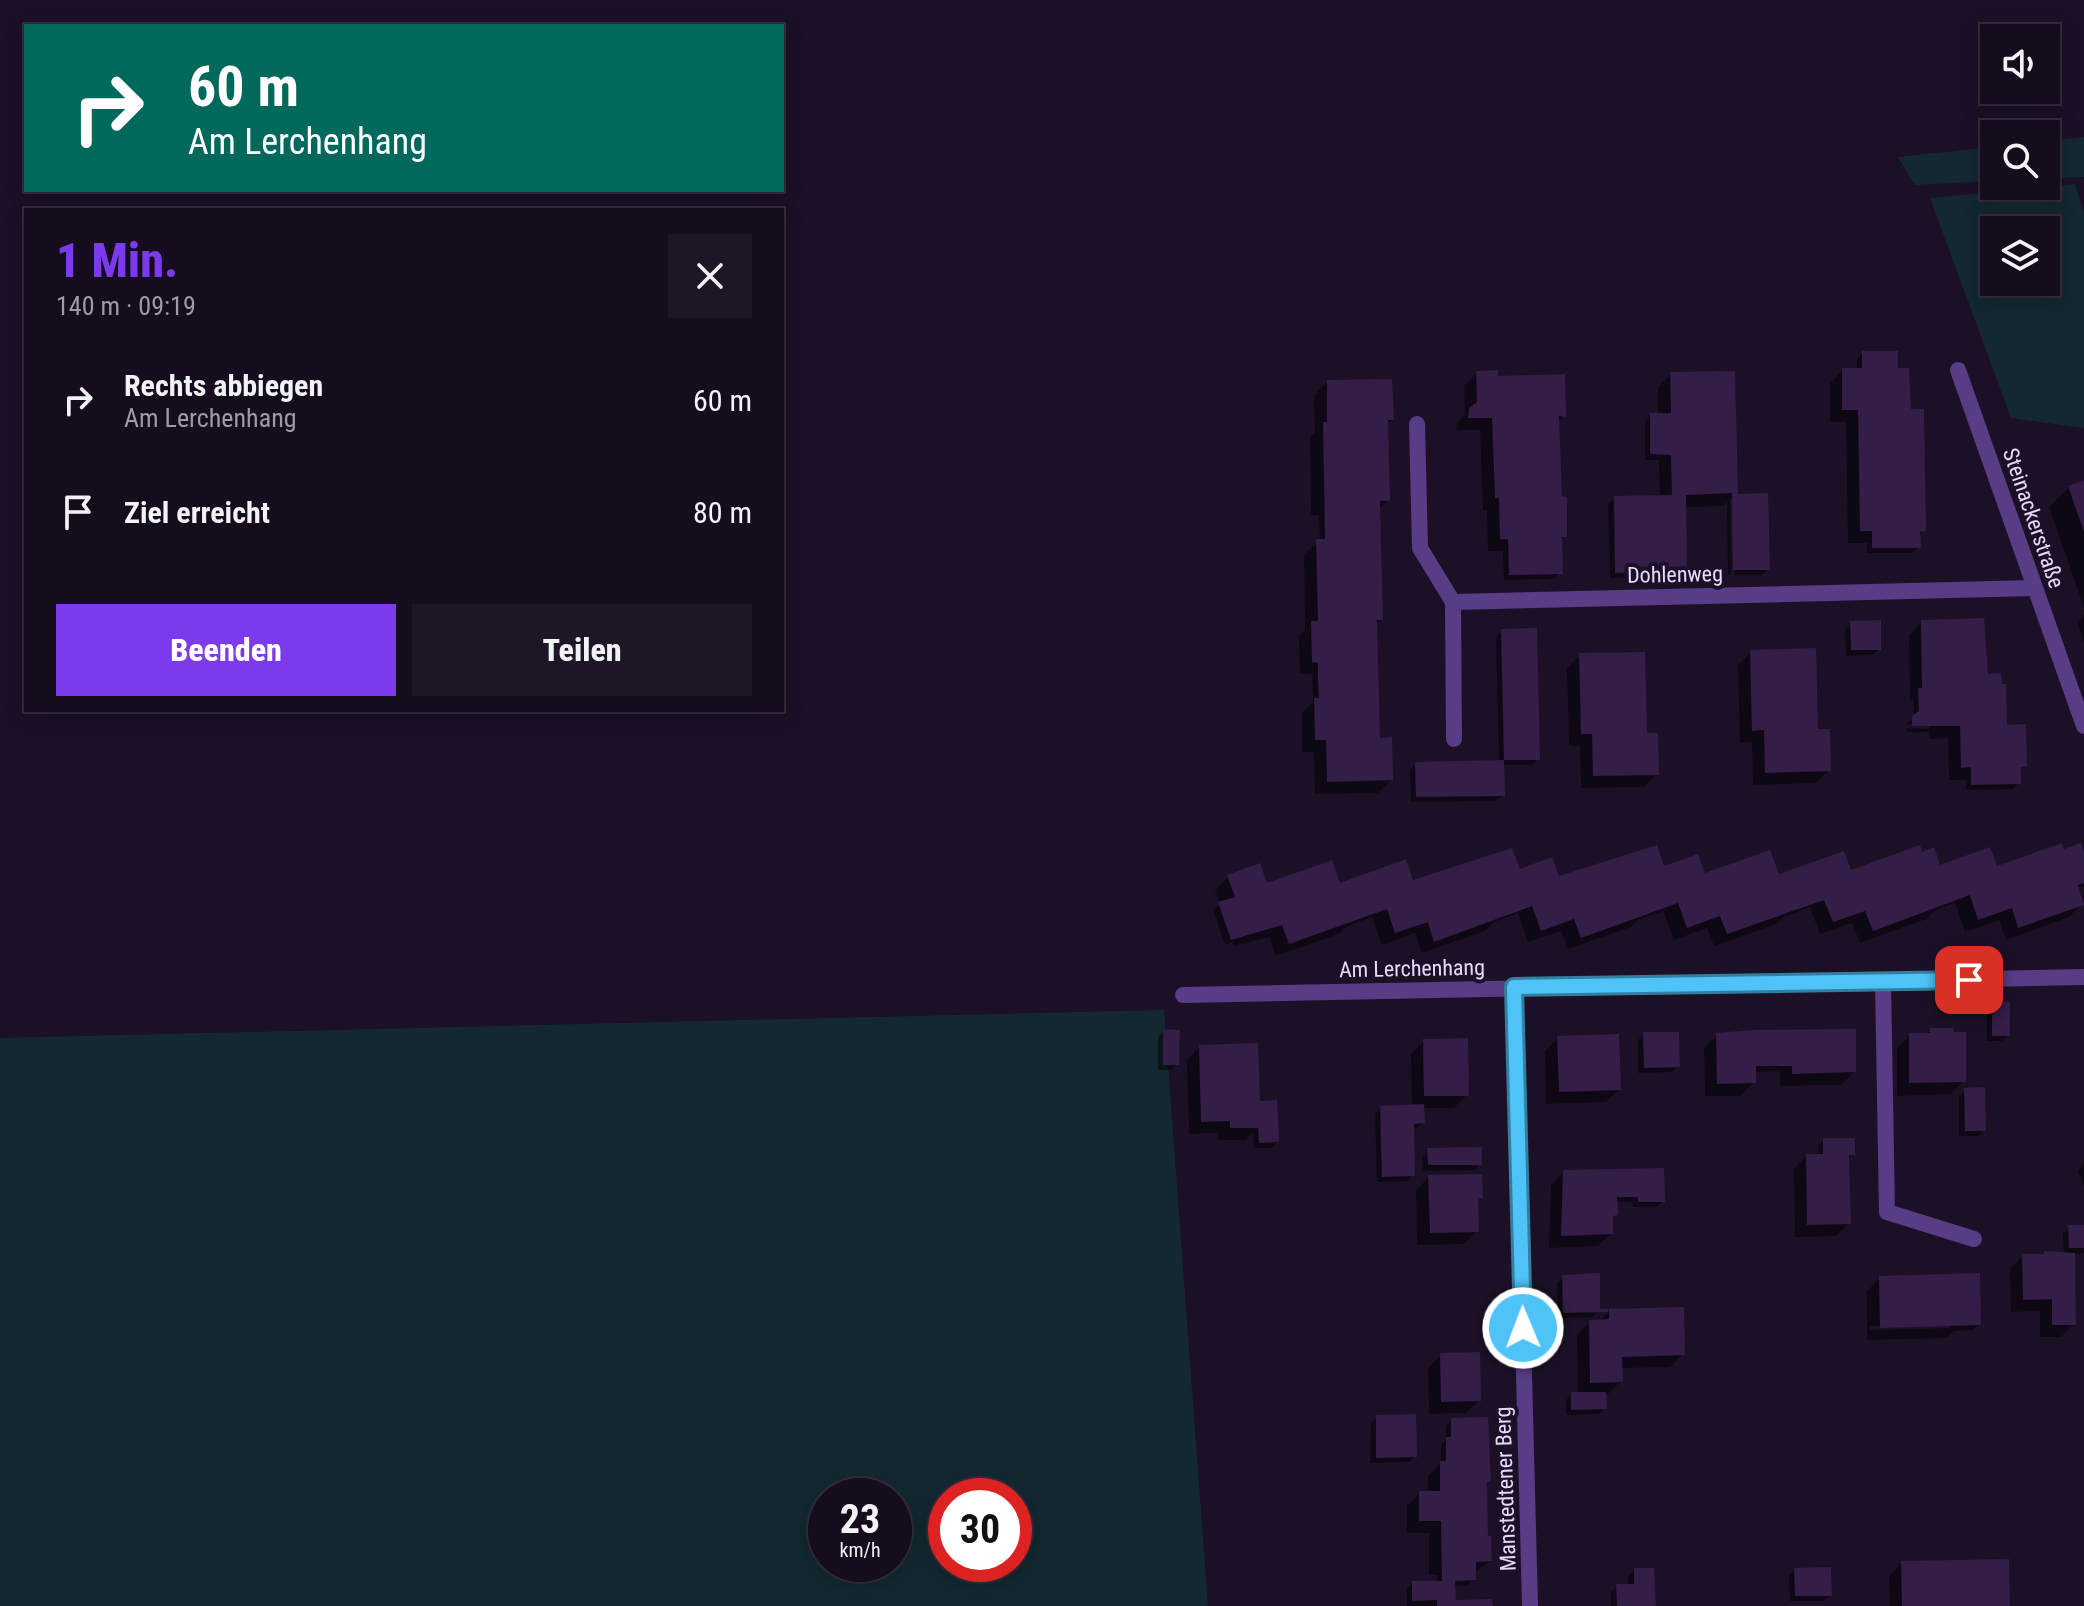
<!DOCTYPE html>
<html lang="de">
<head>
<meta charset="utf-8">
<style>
  body { margin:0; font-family:"Roboto Condensed",sans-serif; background:#1e1526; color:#f1f3f6; height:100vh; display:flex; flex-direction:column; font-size:30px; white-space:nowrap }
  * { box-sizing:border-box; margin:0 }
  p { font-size:26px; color:#9d9ba4 }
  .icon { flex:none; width:44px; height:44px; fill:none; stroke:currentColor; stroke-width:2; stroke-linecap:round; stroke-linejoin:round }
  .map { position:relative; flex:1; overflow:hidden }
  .drawer { position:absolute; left:24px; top:208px; width:760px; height:504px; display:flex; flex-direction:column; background:#150c1d; border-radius:0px; box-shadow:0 4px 20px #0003,0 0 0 2px #342c3b }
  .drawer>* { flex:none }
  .banner { position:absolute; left:24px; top:24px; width:760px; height:168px; border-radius:0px; box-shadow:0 4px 20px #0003,0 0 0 2px #342c3b; background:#00695c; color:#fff; overflow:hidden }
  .controls { position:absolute; left:1980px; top:24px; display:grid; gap:16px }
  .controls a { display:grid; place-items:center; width:80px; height:80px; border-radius:0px; background:#150c1d; box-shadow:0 4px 20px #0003,0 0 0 2px #342c3b; font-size:40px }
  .speed { position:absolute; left:808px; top:1478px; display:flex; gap:16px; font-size:40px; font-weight:700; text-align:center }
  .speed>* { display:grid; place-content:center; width:104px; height:104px; border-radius:50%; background:#150c1d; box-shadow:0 4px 20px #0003,0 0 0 2px #342c3b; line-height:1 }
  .speed small { font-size:20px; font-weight:400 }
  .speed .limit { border:12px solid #d22; background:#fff; color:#111 }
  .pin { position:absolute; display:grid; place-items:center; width:68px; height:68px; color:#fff; margin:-34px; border-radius:16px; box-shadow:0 4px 12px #0006 }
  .me { position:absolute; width:88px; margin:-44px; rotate:359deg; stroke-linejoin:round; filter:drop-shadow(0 0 6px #0008) }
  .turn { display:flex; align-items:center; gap:28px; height:168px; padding:0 32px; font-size:36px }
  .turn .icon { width:104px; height:104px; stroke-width:2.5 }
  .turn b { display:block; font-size:56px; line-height:68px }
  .round { display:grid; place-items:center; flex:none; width:84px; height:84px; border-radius:0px; background:#1e1526 }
  .head { display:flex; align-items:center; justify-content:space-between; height:136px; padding:0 32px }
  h1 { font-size:48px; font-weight:800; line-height:60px; color:#7c3aed }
  .button { display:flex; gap:16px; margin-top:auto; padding:16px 32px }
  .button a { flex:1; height:92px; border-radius:0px; background:#7c3aed; color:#fff; font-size:32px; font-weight:800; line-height:92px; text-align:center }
  .button a+a { background:#1e1526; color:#f1f3f6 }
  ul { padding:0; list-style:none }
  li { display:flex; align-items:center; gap:24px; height:112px; padding:0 32px }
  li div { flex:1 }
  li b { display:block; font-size:30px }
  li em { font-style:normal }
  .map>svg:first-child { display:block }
</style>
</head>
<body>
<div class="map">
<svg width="2084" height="1606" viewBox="0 0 2084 1606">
  <rect width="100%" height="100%" fill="#1c1027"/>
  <path fill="#132831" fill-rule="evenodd" d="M2084,137V177L2046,178V141Z
    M1994,147V181L1915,185L1898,157Z
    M2075,184L2084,213V428L2011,418L1930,198ZM1994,230H2046V282H1994Z
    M1164,1010L1208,1606H0V1038ZM826,1496H894V1564H826ZM946,1496H1014V1564H946Z"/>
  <path fill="#0007" fill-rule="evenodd" d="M1863,353L1896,370L1909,411L1924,530L1918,536L1919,547L1913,553H1867V543H1848L1846,422H1830V383L1843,370H1857V359Z
    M1477,373L1496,378L1564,416L1558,422L1560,498L1565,536L1560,542V573L1554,579L1504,580L1503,551H1488L1487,510H1483L1480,430H1456L1457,423L1465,415L1464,386Z
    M1671,374L1736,495L1768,569L1762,575H1735L1734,498H1730L1731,575H1728L1727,502L1723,506L1684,507L1685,571L1679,577L1610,578L1608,504L1615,498H1660L1659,460H1645V421L1651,415H1658V387Z
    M1327,382L1392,420L1386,425L1388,500L1378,510L1381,619L1376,624L1378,740L1391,780L1378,793L1315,794L1314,752H1302V713L1313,702L1312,674H1300L1299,636L1305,630L1304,554L1320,541L1319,515H1311L1310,437L1315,432L1314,395Z
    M2084,482V608L2049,507L2069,488Z
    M2084,614V642L2077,622Z
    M1922,622L1987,676L2005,727L2025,765L2019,771V783L2013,789L1966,790V780H1949L1948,738L1929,739V732H1907V728L1929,729V725L1906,724L1914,717L1913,700L1910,701L1909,635Z
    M1851,623L1879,649L1873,655L1846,656L1845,629Z
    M1502,631L1538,759L1532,765H1502L1503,795L1497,801L1411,802L1410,770L1416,764L1499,762L1496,637Z
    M1751,652L1816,731L1829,770L1816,783L1753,785L1752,742L1740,743L1738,665Z
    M1580,655L1645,735L1657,774L1644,787L1581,788L1580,747L1569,746L1567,668Z
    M2063,852L2084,858V886L2076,888L2082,904L2069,917L2006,940L1999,920L1965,932L1955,903L1936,910L1926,919L1860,943L1852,923L1820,934L1810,907L1784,917L1777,924L1714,946L1707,928L1674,940L1663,911L1638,920L1631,927L1568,949L1561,931L1528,942L1518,913L1494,922L1485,931L1422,953L1415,933L1382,945L1372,917L1346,927L1339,934L1276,956L1269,937L1234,946L1233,942L1225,945L1213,910L1220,904L1215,890L1228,877L1266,886L1411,882L1519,873L1558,879L1663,869L1704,876L1778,877L1850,873L1921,854L1939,867L1995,868Z
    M1993,1004L2008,1035L2002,1041H1987V1010Z
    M1931,1030L1964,1081L1951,1094L1897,1096V1048L1910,1035H1926Z
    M1164,1031L1177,1064L1171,1070H1158V1037Z
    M1644,1034L1678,1066L1672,1072L1638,1073V1040Z
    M1717,1035L1854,1072L1841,1085L1780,1086V1071L1754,1072V1082L1741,1096H1705L1704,1048Z
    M1558,1038L1619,1089L1606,1102L1546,1104L1545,1051Z
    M1424,1041L1467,1095L1454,1108H1422L1423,1122L1417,1128L1412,1129L1413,1175L1407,1181L1377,1182L1375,1114L1381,1108L1412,1107L1411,1054Z
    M1200,1047L1258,1106L1277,1142L1271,1148H1254L1253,1132L1246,1140H1218L1217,1133L1189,1134L1187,1060Z
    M1965,1090L1984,1130L1978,1136H1959V1096Z
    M1824,1140L1853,1154L1847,1160L1849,1223L1836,1236L1795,1237L1794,1169L1806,1156H1818V1146Z
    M1428,1150L1480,1164L1474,1170L1423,1171L1422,1156Z
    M2084,1162V1186L2078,1171Z
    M1564,1172L1663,1201L1657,1207H1633L1632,1202H1615L1611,1233L1598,1246L1549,1248L1551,1185Z
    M1429,1177L1480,1197L1476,1201L1477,1231L1464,1244L1417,1245L1416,1190Z
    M2069,1227H2084V1253L2073,1254L2074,1324L2061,1337H2040V1311L2011,1312L2010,1269L2023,1256H2042L2045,1253L2064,1254L2063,1233Z
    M1563,1277L1598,1311L1592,1317L1558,1318L1557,1283Z
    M1880,1278L1979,1324L1973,1330L1954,1331L1947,1338L1867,1340V1291ZM1950,1324V1328L1870,1330V1326Z
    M1609,1311L1683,1354L1670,1367L1620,1368L1621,1381L1608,1394H1604L1605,1408L1599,1414L1566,1415V1400L1572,1394H1578L1577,1335L1590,1322H1599Z
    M1441,1355L1479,1400L1466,1413L1429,1414L1428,1368Z
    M1377,1417L1415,1456L1409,1462L1370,1463L1371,1423Z
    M1452,1420L1489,1481L1485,1485L1486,1537L1490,1561L1474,1574V1579L1468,1585L1453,1586L1454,1602L1491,1606H1407V1589L1413,1583H1437V1575H1429V1533H1407V1506L1420,1493H1428V1476L1441,1463V1445L1446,1439V1426Z
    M1902,1563L2008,1606H1890L1889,1576Z
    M1634,1570L1654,1606H1611V1592L1617,1586H1628V1576Z
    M1795,1570L1830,1595L1824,1601H1790L1789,1576Z"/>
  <path fill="#341d47" d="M1862,351H1898V368H1909L1911,409H1924L1926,531L1920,532L1921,548H1872V531H1860L1858,410H1842V368H1862Z
    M1498,370V376L1565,374L1566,417L1559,416L1562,496L1567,497V537H1562L1563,574L1509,575L1508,539H1500L1499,498H1495L1492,418H1468L1469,408L1477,402L1476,371Z
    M1735,371L1738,494L1768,493L1770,570H1733L1732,493L1686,495L1687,571L1615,573L1614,496L1672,495L1671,455L1650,454V413H1671L1670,372Z
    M1392,379L1394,420H1388L1390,501H1380L1383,620H1377L1380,738L1392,737L1393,780L1327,782L1326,740H1315L1314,698H1319L1318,680V663L1312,662L1311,621H1318L1316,539H1325L1323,422H1327V380Z
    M2084,480V532L2068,486Z
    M1984,618L1988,674L2001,673L2002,684H2006L2007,725L2026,724L2027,766L2021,767V784L1971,785V767L1961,768L1960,726H1912V716L1919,711L1918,688H1922L1921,620Z
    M1881,620V650H1851L1850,621Z
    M1537,628L1540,760H1504L1505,796L1416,797L1415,762L1504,760L1501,629Z
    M1816,648L1818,729H1830L1831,771L1765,773L1764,730L1752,731L1750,650Z
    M1645,652L1647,733H1658L1659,775L1593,776L1592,734H1581L1579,653Z
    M2062,843L2064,849L2081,843L2084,852V883L2078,885L2084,905L2018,928L2012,908L1978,920L1970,895L1873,931L1865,911L1833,922L1824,900L1727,934L1720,916L1687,928L1678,903L1581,938L1574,919L1541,931L1532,906L1434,942L1428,922L1395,933L1387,909L1289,944L1282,925L1231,940L1218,902L1235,897L1227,875L1260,863L1267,883L1332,860L1340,883L1406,859L1413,880L1512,848L1520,869L1552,857L1559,876L1657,845L1664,866L1698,854L1705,873L1770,850L1779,874L1844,851L1851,870L1920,845L1922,852L1934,847L1940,865L1990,847L1997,866Z
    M1992,1002H2010V1036H1992Z
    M1930,1028H1953L1954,1032H1966V1082L1909,1083V1033H1930Z
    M1163,1029L1180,1030L1179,1065H1163Z
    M1856,1029V1072L1792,1074V1066H1756V1083L1717,1084L1716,1033L1754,1030Z
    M1643,1032H1679L1680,1067L1644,1068Z
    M1619,1034L1621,1090L1559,1092L1557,1036Z
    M1468,1038L1469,1096H1424L1423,1039Z
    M1258,1043L1260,1101L1277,1100L1279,1142L1259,1143L1258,1128H1230V1121L1201,1122L1199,1045Z
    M1985,1087L1986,1131H1965L1964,1088Z
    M1424,1104L1425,1123L1414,1124L1415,1176L1382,1177L1380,1106Z
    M1823,1138H1855V1155H1849L1851,1224L1807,1225L1806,1154H1823Z
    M1482,1147V1165H1428L1427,1148Z
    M1664,1168L1665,1202H1638V1197H1617L1618,1215L1613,1216V1234L1561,1236L1563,1170Z
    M1482,1174L1483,1198H1478L1479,1232L1430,1233L1428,1175Z
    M2068,1225H2084V1248H2069Z
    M2044,1251L2075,1253L2076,1325H2052V1299L2023,1300L2022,1254H2044Z
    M1600,1273V1309H1608V1312L1563,1313L1562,1275Z
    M1980,1273L1981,1325L1880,1328L1879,1276Z
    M1684,1307L1685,1355L1622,1357L1623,1382L1590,1383L1589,1320L1609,1319V1309Z
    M1480,1352L1481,1401L1441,1402L1440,1353Z
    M1571,1392H1606L1607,1409L1571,1410Z
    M1416,1414L1417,1457L1376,1458V1415Z
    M1488,1417L1491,1482H1487L1488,1536H1491L1492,1561L1476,1562V1580L1455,1581L1456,1600L1492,1599L1493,1606H1437V1600L1412,1601V1581H1442L1441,1521H1419V1491H1440V1461H1446V1437H1451V1418Z
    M2009,1559L2010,1606H1902L1901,1561Z
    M1831,1567L1832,1596H1795L1794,1568Z
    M1634,1568H1654L1656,1606H1617L1616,1584H1634Z"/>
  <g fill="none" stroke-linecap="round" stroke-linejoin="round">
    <path stroke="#583c85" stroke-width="16" d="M1417,424L1420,548L1453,602
      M1883,981L1887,1212L1974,1239"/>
    <path stroke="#583c85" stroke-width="16" d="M1958,370L2084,726
      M1454,739L1453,602L2035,588
      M1514,987L1530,1606
      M1183,995L2084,977"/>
  </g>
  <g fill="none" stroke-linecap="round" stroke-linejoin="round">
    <defs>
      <path id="route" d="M1523,1328L1514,987L1969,980"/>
    </defs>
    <use href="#route" stroke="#337fa1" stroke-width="20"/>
    <use href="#route" stroke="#4fc3f7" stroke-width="14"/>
  </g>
  <g text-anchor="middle" stroke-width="8" stroke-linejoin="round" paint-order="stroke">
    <g font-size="22" fill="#e9d7fe" stroke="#1c1027">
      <text transform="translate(2034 518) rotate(71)" y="8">Steinackerstraße</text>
      <text transform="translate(1675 574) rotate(-1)" y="8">Dohlenweg</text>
      <text transform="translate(1412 968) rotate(-1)" y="8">Am Lerchenhang</text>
      <text transform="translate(1505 1489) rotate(-92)" y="8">Manstedtener Berg</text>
    </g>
  </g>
</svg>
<div class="controls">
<a><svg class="icon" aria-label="sound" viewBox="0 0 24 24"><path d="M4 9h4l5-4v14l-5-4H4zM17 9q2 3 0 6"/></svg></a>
<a><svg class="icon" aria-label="search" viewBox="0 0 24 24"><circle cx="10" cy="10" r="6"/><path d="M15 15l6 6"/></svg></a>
<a><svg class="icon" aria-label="layers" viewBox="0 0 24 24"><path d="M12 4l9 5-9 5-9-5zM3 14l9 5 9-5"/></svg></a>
</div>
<div class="speed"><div>23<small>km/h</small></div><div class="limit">30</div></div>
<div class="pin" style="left:1969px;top:980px;background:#d93025"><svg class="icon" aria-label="arrive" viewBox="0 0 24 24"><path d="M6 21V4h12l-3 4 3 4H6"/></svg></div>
<svg class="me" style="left:1523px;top:1328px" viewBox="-20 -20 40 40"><circle r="17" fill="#4fc3f7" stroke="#fff" stroke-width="3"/><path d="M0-11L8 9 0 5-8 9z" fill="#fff"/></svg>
<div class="banner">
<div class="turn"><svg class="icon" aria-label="right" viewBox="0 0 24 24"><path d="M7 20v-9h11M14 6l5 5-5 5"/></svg><div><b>60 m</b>Am Lerchenhang</div></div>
</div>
<section class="drawer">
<div class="head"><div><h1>1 Min.</h1><p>140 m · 09:19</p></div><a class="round"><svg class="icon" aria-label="close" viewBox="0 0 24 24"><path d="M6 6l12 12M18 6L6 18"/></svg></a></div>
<ul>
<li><svg class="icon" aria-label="right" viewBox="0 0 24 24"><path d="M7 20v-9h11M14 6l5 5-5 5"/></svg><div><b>Rechts abbiegen</b><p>Am Lerchenhang</p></div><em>60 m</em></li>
<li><svg class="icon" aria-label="arrive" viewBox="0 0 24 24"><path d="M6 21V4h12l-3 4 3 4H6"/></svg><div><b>Ziel erreicht</b></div><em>80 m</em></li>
</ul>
<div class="button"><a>Beenden</a><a>Teilen</a></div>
</section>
</div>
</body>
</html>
